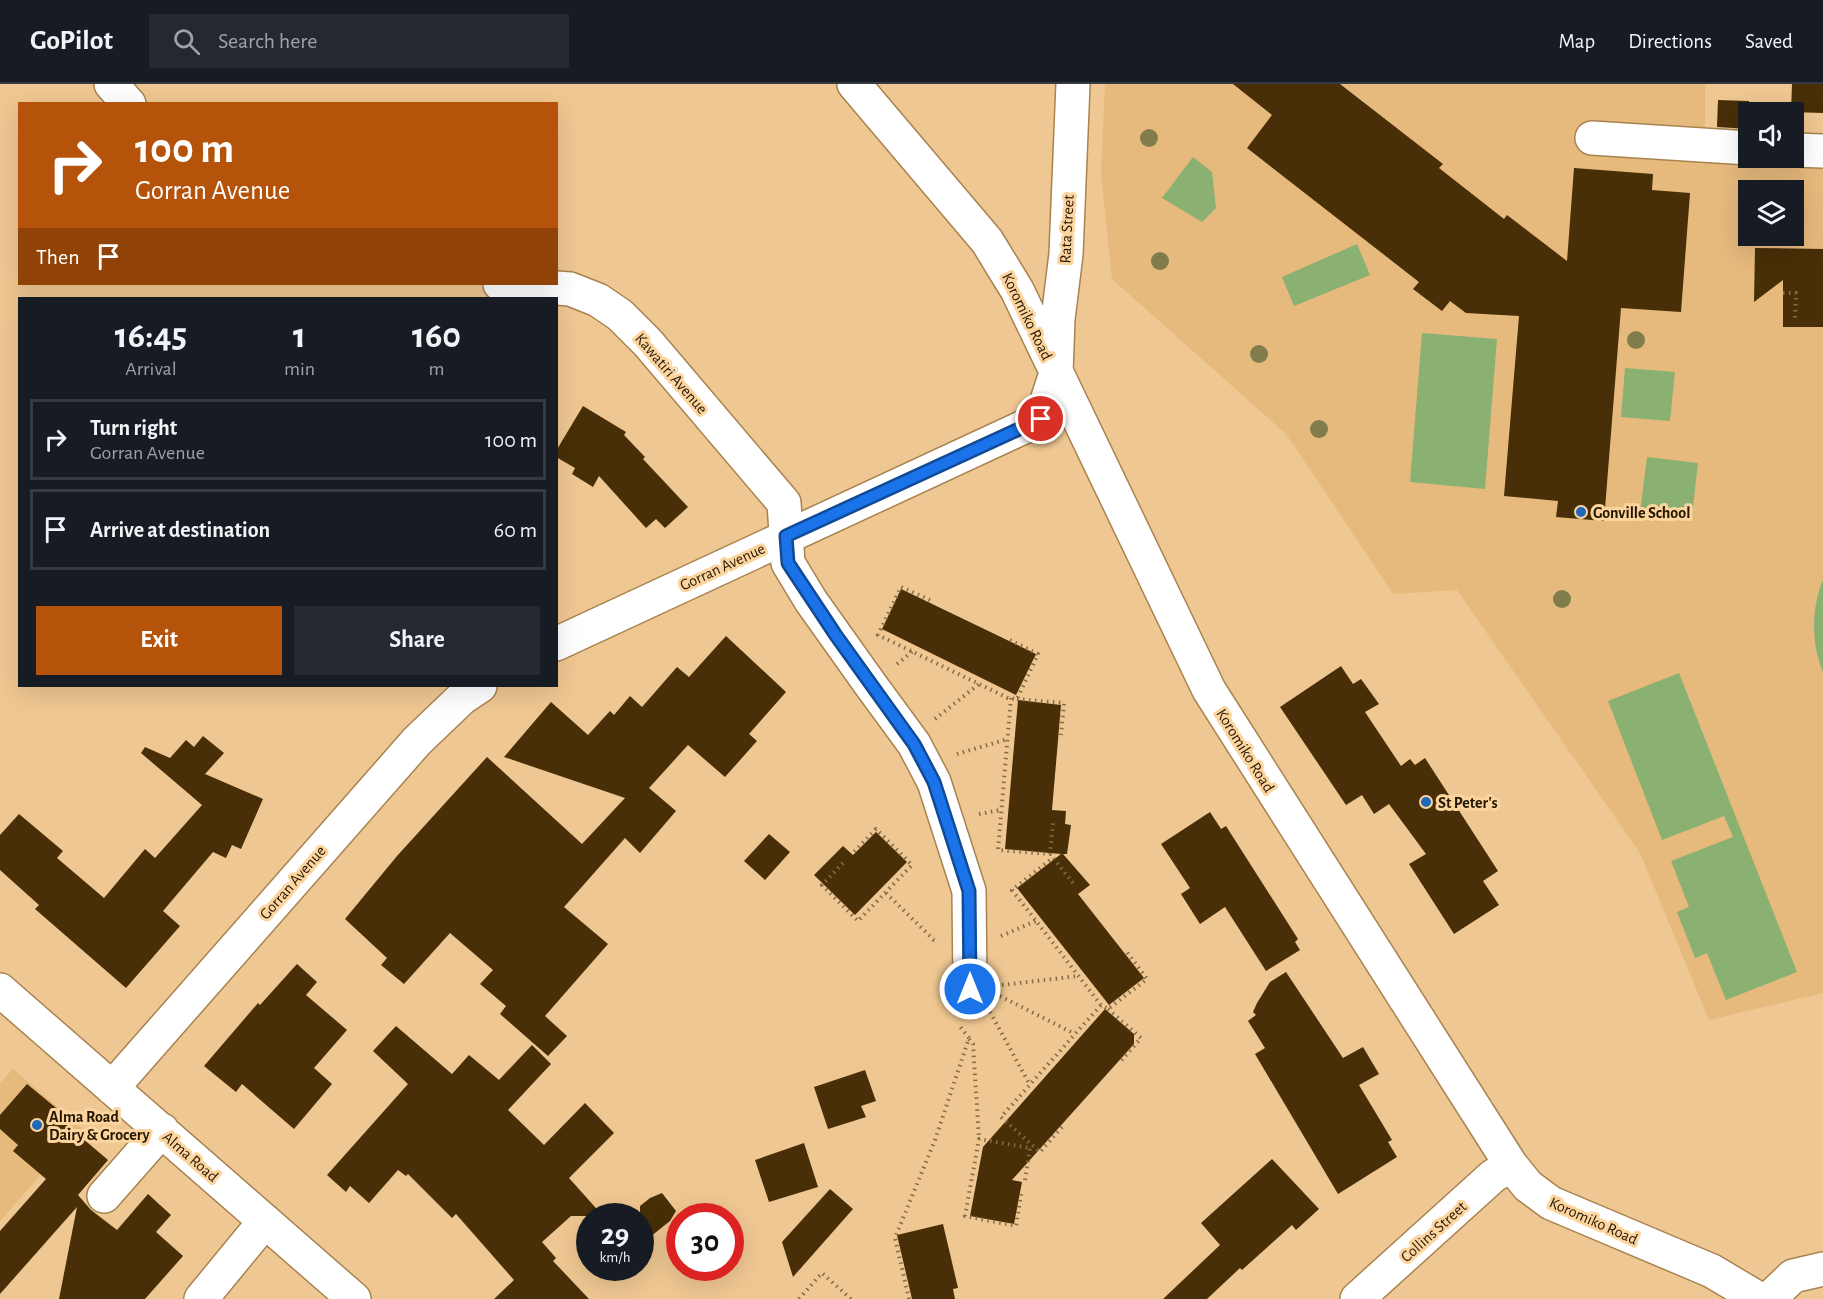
<!DOCTYPE html>
<html lang="en">
<head>
<meta charset="utf-8">
<style>
  body { margin:0; font-family:"Alegreya Sans",sans-serif; background:#242831; color:#f1f3f6; height:100vh; display:flex; flex-direction:column; font-size:22px; white-space:nowrap }
  * { box-sizing:border-box; margin:0 }
  p { font-size:20px; color:#9ea1a6 }
  .icon { flex:none; width:33px; height:33px; fill:none; stroke:currentColor; stroke-width:2; stroke-linecap:round; stroke-linejoin:round }
  .map { position:relative; flex:1; overflow:hidden }
  .drawer { position:absolute; left:18px; top:213px; width:540px; height:390px; display:flex; flex-direction:column; background:#171b24; border-radius:0px; box-shadow:0 6px 24px #0002 }
  .drawer>* { flex:none }
  .guide { position:absolute; left:18px; top:18px; width:540px; height:183px; border-radius:0px; box-shadow:0 6px 24px #0002; background:#b45309; color:#fff; overflow:hidden }
  .tools { position:absolute; left:1738px; top:18px; display:grid; gap:12px }
  .tools a { display:grid; place-items:center; width:66px; height:66px; border-radius:0px; background:#171b24; box-shadow:0 6px 24px #0002; font-size:30px }
  .speed { position:absolute; left:576px; top:1119px; display:flex; gap:12px; font-size:30px; font-weight:700; text-align:center }
  .speed>* { display:grid; place-content:center; width:78px; height:78px; border-radius:50%; background:#171b24; box-shadow:0 6px 24px #0002; line-height:1 }
  .speed small { font-size:15px; font-weight:400 }
  .speed .limit { border:9px solid #d22; background:#fff; color:#111 }
  .pin { position:absolute; display:grid; place-items:center; width:51px; height:51px; color:#fff; margin:-26px; border:3px solid #fff; border-radius:50%; box-shadow:0 2px 6px #0007 }
  .me { position:absolute; width:66px; margin:-33px; rotate:0deg; stroke-linejoin:round; filter:drop-shadow(0 0 4px #0008) }
  .turn { display:flex; align-items:center; gap:21px; height:126px; padding:0 18px; font-size:27px }
  .turn .icon { width:78px; height:78px; stroke-width:2.5 }
  .turn b { display:block; font-size:42px; line-height:51px }
  .then { display:flex; align-items:center; height:57px; padding:0 18px; background:#0003; gap:12px; font-size:22px }
  .eta { display:flex; justify-content:space-evenly; align-items:center; height:102px; text-align:center }
  .eta b { font-size:36px; font-weight:600; line-height:42px }
  .button { display:flex; gap:12px; margin-top:auto; padding:12px 18px }
  .button a { flex:1; height:69px; border-radius:0px; background:#b45309; color:#fff; font-size:24px; font-weight:600; line-height:69px; text-align:center }
  .button a+a { background:#242831; color:#f1f3f6 }
  ul { padding:0; list-style:none }
  li { display:flex; align-items:center; gap:18px; height:81px; margin:0 12px 9px; padding:0 6px; border:3px solid #363941; border-radius:0px }
  li div { flex:1 }
  li b { display:block; font-size:22px }
  li em { font-style:normal }
  header { display:flex; align-items:center; gap:36px; box-sizing:border-box; height:84px; padding:0 30px; background:#171b24; border-bottom:2px solid #363941 }
  header strong { font-size:28px }
  nav { display:flex; gap:33px; margin-inline-start:auto; font-size:21px }
  .search { width:420px; height:54px; background:#242831; display:flex; align-items:center; gap:15px; box-sizing:border-box; padding:0 21px; border-radius:0px; color:#9ea1a6; font-size:22px }
  .map>svg:first-child { display:block }
</style>
</head>
<body>
<header>
<strong>GoPilot</strong>
<div class="search"><svg class="icon" aria-label="search" viewBox="0 0 24 24"><circle cx="10" cy="10" r="6"/><path d="M15 15l6 6"/></svg>Search here</div>
<nav><a>Map</a><a>Directions</a><a>Saved</a></nav>
</header>
<div class="map">
<svg width="1823" height="1215" viewBox="0 0 1823 1215">
  <rect width="100%" height="100%" fill="#efc792"/>
  <path fill="#e6b97d" fill-rule="evenodd" d="M1105,0H1705V47L1749,74H1794L1823,52V909L1709,936L1640,769L1457,506L1393,510L1286,350L1112,195L1101,90ZM1749,106H1794V152H1749Z
    M13,985L82,1044L0,1137V999Z"/>
  <path fill="#8ab172" d="M1193,73L1212,88L1216,124L1202,138L1162,114Z
    M1357,160L1370,191L1294,222L1282,193Z
    M1422,249L1497,255L1485,405L1410,398Z
    M1625,284L1675,288L1670,337L1621,333Z
    M1647,373L1698,379L1693,423L1690,425L1681,424L1660,432L1640,429Z
    M1823,496V588C1811,560 1811,524 1823,496Z
    M1679,589L1797,888L1726,916L1707,869L1695,874L1677,828L1689,823L1671,777L1733,753L1724,732L1662,756L1608,617Z"/>
  <path fill="#482f07" d="M1233,0H1340L1443,80L1439,84L1504,135L1507,131L1567,177L1574,84L1653,90L1652,106L1690,109L1681,228L1621,224L1604,437L1556,433L1558,417L1504,412L1519,232L1466,229L1450,217L1442,227L1413,205L1419,198L1247,64L1272,31Z
    M1792,0H1823V29L1791,28Z
    M1718,16L1749,17V45L1717,43Z
    M1755,164L1823,165V243H1783V196L1754,218Z
    M583,322L626,348L624,351L645,373L643,375L688,423L665,444L656,435L646,444L599,392L593,403L572,390L575,384L556,373V367Z
    M901,505L1036,570L1016,611L882,545Z
    M726,552L786,608L749,650L757,657L725,693L688,661L649,704L676,727L640,769L625,754L564,823L608,860L545,932L567,952L548,972L500,930L506,922L480,900L493,886L450,849L404,900L381,881L387,874L345,835L397,772L487,673L582,760L625,714L504,673L551,618L588,651L610,627L614,631L630,612L642,623L677,583L689,593Z
    M1341,582L1353,600L1361,595L1379,620L1365,628L1401,682L1410,675L1415,681L1425,674L1498,787L1483,797L1499,821L1454,850L1409,780L1426,770L1389,720L1374,730L1362,711L1346,721L1280,623Z
    M1018,616L1061,621L1052,726L1066,727L1065,740L1071,741L1067,770H1063L1090,801L1078,810L1144,894L1109,921L1017,804L1061,770L1005,765Z
    M203,652L224,669L205,690L263,715L241,765L232,761L226,774L213,768L163,827L180,842L126,904L35,825L39,821L0,786V751L19,730L63,767L57,774L104,814L145,765L155,774L202,721L141,669L145,663L170,674L186,656L194,663Z
    M1210,728L1221,745L1226,742L1298,855L1295,858L1300,866L1266,887L1225,823L1200,840L1181,810L1190,804L1161,760Z
    M876,748L907,778L855,831L814,791L843,762L853,771Z
    M769,750L790,768L765,796L744,777Z
    M297,880L317,898L306,911L347,946L314,984L332,1000L294,1045L242,1000L236,1008L204,982L258,919L260,921Z
    M1286,888L1343,974L1363,963L1379,990L1359,1001L1392,1056L1388,1058L1397,1073L1338,1110L1255,970L1265,964L1248,937L1256,931L1253,928L1257,919L1270,898Z
    M1105,925L1134,950V960L1012,1096L1022,1098L1014,1140L970,1132L983,1063Z
    M396,942L452,990L469,971L499,996L532,961L551,980L508,1026L544,1061L585,1019L614,1049L569,1094L603,1132H571L542,1158L556,1174L553,1177L589,1215H494L514,1196L456,1130L452,1134L408,1090L406,1092L398,1086L369,1119L350,1102L346,1108L327,1091L408,1000L373,967Z
    M865,986L876,1017L861,1022L866,1033L828,1045L814,1003Z
    M27,1000L72,1037L68,1042L108,1076L78,1111L91,1126L117,1146L148,1110L171,1131L156,1148L183,1172L145,1215H59L77,1123L0,1210V1147L46,1095L13,1067L18,1061L0,1045V1031Z
    M804,1059L818,1103L769,1118L755,1076Z
    M1272,1075L1319,1125L1296,1146L1292,1141L1242,1186L1240,1184L1207,1215H1163L1220,1161L1201,1139Z
    M830,1105L853,1125L793,1193L782,1158Z
    M662,1109L676,1127L670,1137L640,1161V1122L650,1114Z
    M943,1140L958,1204L953,1205L955,1215H912L897,1151Z"/>
  <g fill="none" stroke-linecap="round" stroke-linejoin="round">
    <defs>
      <path id="minor" d="M111,0L129,20
        M854,0L987,157L1017,206L1209,606L1511,1081L1528,1102L1551,1119L1712,1187L1759,1215
        M1592,54L1749,64
        M1794,66L1823,67
        M500,200L570,205L598,216L620,231L648,259L784,419L788,479L811,517L870,600L914,660L934,698L969,807L970,905
        M556,560L1041,335L1056,289L1058,235L1066,170L1073,0
        M0,906L354,1215
        M112,1004L417,657L462,614L480,602
        M104,1112L162,1046
        M201,1215L265,1137
        M1357,1215L1493,1092L1511,1081
        M1769,1215L1793,1192L1823,1185"/>
    </defs>
    <use href="#minor" stroke="#a88350" stroke-width="36"/>
    <path stroke="#866b47" stroke-width="4" stroke-dasharray="1.5 4.5" stroke-linecap="butt" d="M1783,209H1796L1795,234
      M930,516L901,503L878,551L1008,614L1017,615L1038,570L1010,556
      M897,580L913,567
      M1011,614L998,766L1050,770L1053,739
      M1017,615L1064,619L1061,651
      M935,635L979,600
      M957,670L1008,655
      M979,730L1001,726
      M843,779L822,801L858,837L912,781L876,745L854,768
      M1073,799L1053,774L1012,806L1101,921L1108,925L1147,895L1127,868
      M886,809L934,856L938,857
      M1001,852L1036,837
      M1002,901L1078,892
      M1000,912L1075,950
      M1108,925L1141,954L1120,978
      M990,928L1030,1001
      M969,955L973,960L979,1055
      M1062,1043L1040,1068L1001,1033L1101,921
      M1025,1096L1030,1064
      M1021,1110L1016,1142L965,1132L979,1055L1030,1064
      M799,1215L822,1189L851,1215
      M909,1215L895,1154L935,1056L969,954L958,940"/>
    <use href="#minor" stroke="#fff" stroke-width="33"/>
  </g>
  <g fill="#807c4c">
    <circle cx="1149" cy="54" r="9"/>
    <circle cx="1160" cy="177" r="9"/>
    <circle cx="1636" cy="256" r="9"/>
    <circle cx="1259" cy="270" r="9"/>
    <circle cx="1319" cy="345" r="9"/>
    <circle cx="1562" cy="515" r="9"/>
  </g>
  <g fill="none" stroke-linecap="round" stroke-linejoin="round">
    <defs>
      <path id="route" d="M970,905L969,807L934,698L914,660L835,550L788,479L786,452L1041,335"/>
    </defs>
    <use href="#route" stroke="#114b97" stroke-width="15"/>
    <use href="#route" stroke="#1a73e8" stroke-width="10"/>
  </g>
  <g fill="#2069b9" stroke="#fcd49e" stroke-width="2">
    <circle cx="1581" cy="428" r="6"/>
    <circle cx="1426" cy="718" r="6"/>
    <circle cx="37" cy="1041" r="6"/>
  </g>
  <g text-anchor="middle" stroke-width="6" stroke-linejoin="round" paint-order="stroke">
    <g font-size="16" fill="#261703" stroke="#fcd49e">
      <text transform="translate(1066 145) rotate(-87)" y="6">Rata Street</text>
      <text transform="translate(1028 232) rotate(64)" y="6">Koromiko Road</text>
      <text transform="translate(672 289) rotate(49)" y="6">Kawatiri Avenue</text>
      <text transform="translate(722 482) rotate(-25)" y="6">Gorran Avenue</text>
      <text transform="translate(1246 666) rotate(58)" y="6">Koromiko Road</text>
      <text transform="translate(292 798) rotate(-49)" y="6">Gorran Avenue</text>
      <text transform="translate(191 1072) rotate(41)" y="6">Alma Road</text>
      <text transform="translate(1594 1136) rotate(24)" y="6">Koromiko Road</text>
      <text transform="translate(1433 1147) rotate(-42)" y="6">Collins Street</text>
    </g>
    <g font-size="16" font-weight="bold" fill="#261703" stroke="#fcd49e" text-anchor="start">
      <text x="1593" y="434">Gonville School</text>
      <text x="1438" y="724">St Peter's</text>
      <text x="49" y="1038">Alma Road<tspan x="49" dy="18">Dairy &amp; Grocery</tspan></text>
    </g>
  </g>
</svg>
<div class="tools">
<a><svg class="icon" aria-label="sound" viewBox="0 0 24 24"><path d="M4 9h4l5-4v14l-5-4H4zM17 9q2 3 0 6"/></svg></a>
<a><svg class="icon" aria-label="layers" viewBox="0 0 24 24"><path d="M12 4l9 5-9 5-9-5zM3 14l9 5 9-5"/></svg></a>
</div>
<div class="speed"><div>29<small>km/h</small></div><div class="limit">30</div></div>
<div class="pin" style="left:1041px;top:335px;background:#d93025"><svg class="icon" aria-label="arrive" viewBox="0 0 24 24"><path d="M6 21V4h12l-3 4 3 4H6"/></svg></div>
<svg class="me" style="left:970px;top:905px" viewBox="-20 -20 40 40"><circle r="17" fill="#1a73e8" stroke="#fff" stroke-width="3"/><path d="M0-11L8 9 0 5-8 9z" fill="#fff"/></svg>
<div class="guide">
<div class="turn"><svg class="icon" aria-label="right" viewBox="0 0 24 24"><path d="M7 20v-9h11M14 6l5 5-5 5"/></svg><div><b>100 m</b>Gorran Avenue</div></div>
<div class="then">Then<svg class="icon" aria-label="arrive" viewBox="0 0 24 24"><path d="M6 21V4h12l-3 4 3 4H6"/></svg></div>
</div>
<section class="drawer">
<div class="eta">
<div><b>16:45</b><p>Arrival</p></div>
<div><b>1</b><p>min</p></div>
<div><b>160</b><p>m</p></div>
</div>
<ul>
<li><svg class="icon" aria-label="right" viewBox="0 0 24 24"><path d="M7 20v-9h11M14 6l5 5-5 5"/></svg><div><b>Turn right</b><p>Gorran Avenue</p></div><em>100 m</em></li>
<li><svg class="icon" aria-label="arrive" viewBox="0 0 24 24"><path d="M6 21V4h12l-3 4 3 4H6"/></svg><div><b>Arrive at destination</b></div><em>60 m</em></li>
</ul>
<div class="button"><a>Exit</a><a>Share</a></div>
</section>
</div>
</body>
</html>
